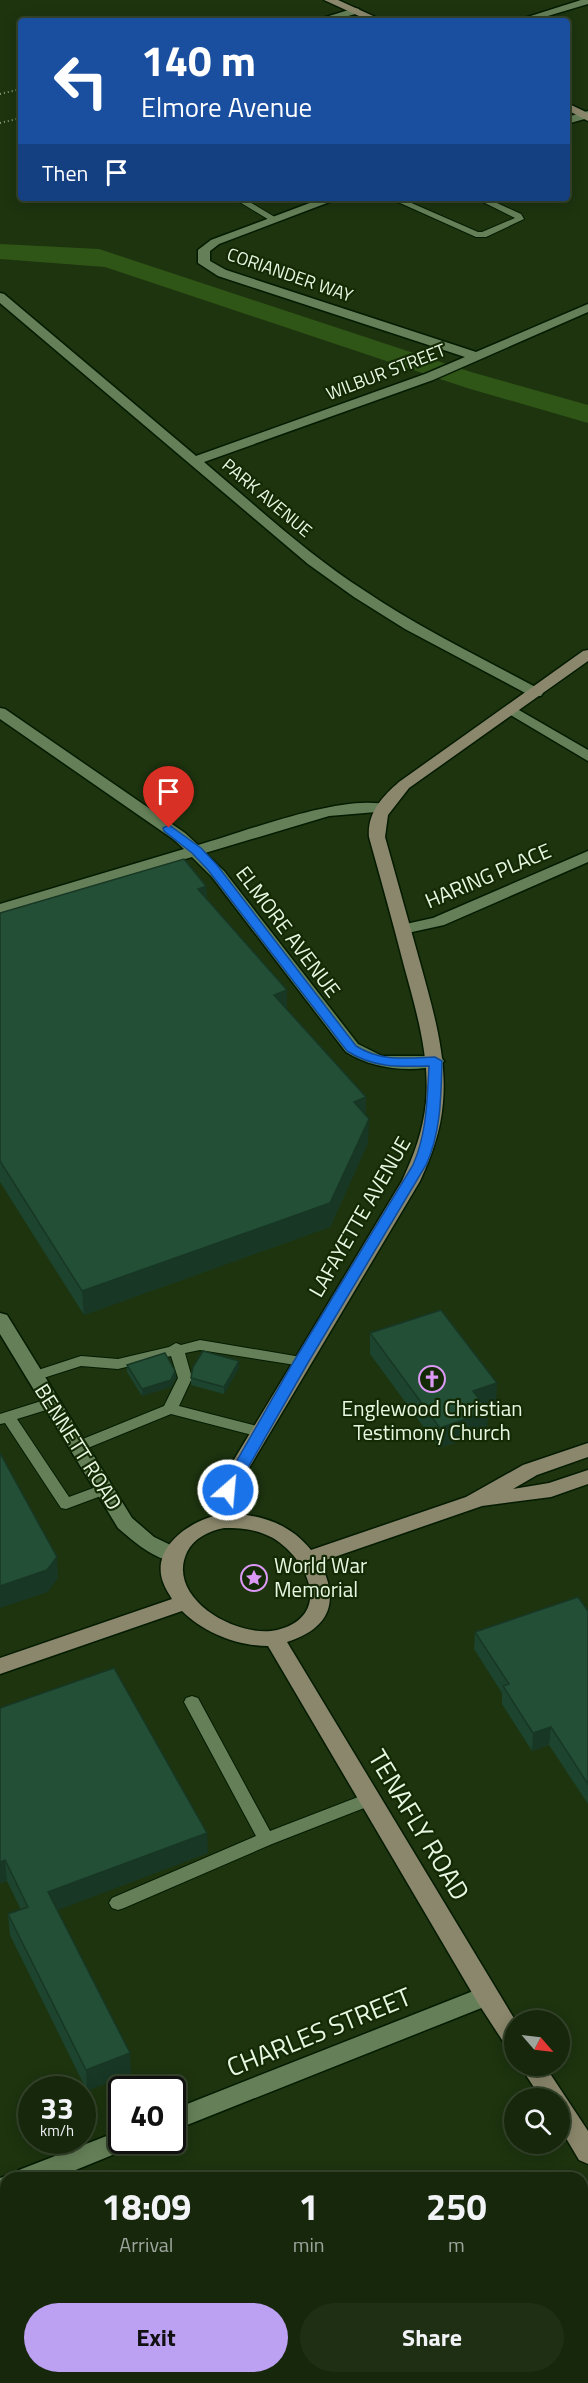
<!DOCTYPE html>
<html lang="en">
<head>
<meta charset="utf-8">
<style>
  body { margin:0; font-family:"Titillium Web",sans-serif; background:#1f2f14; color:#f1f3f6; height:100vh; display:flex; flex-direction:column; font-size:22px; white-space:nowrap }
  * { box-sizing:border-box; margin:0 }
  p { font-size:20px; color:#9ea59d }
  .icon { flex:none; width:33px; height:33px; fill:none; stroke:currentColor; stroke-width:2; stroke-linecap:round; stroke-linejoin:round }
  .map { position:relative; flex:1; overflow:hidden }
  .details { position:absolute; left:0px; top:2172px; width:588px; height:212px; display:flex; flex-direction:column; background:#16270b; border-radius:18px 18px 0 0; box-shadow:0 3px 15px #0003,0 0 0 2px #35442c }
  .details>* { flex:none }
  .hud { position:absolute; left:18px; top:18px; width:552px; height:183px; border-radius:6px; box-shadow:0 3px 15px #0003,0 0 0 2px #35442c; background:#1a4fa0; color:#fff; overflow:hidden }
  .needle { width:39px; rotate:118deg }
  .controls { position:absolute; left:504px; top:2010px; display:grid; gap:12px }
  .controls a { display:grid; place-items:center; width:66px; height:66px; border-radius:50%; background:#16270b; box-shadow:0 3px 15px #0003,0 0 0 2px #35442c; font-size:30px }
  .speed { position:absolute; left:18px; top:2076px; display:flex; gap:12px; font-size:30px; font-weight:700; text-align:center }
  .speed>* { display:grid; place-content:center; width:78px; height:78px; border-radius:50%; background:#16270b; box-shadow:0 3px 15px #0003,0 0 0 2px #35442c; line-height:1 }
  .speed small { font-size:15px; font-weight:400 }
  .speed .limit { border:3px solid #111; border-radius:9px; background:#fff; color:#111 }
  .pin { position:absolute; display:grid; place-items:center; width:51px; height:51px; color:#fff; margin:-62px -26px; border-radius:50% 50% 50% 0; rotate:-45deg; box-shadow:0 0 6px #0007 }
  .pin .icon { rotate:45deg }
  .me { position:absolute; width:66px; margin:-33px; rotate:27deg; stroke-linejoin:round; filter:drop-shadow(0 0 4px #0008) }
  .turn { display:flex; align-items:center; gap:21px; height:126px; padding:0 24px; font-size:27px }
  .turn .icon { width:78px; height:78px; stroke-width:2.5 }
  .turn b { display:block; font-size:42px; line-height:51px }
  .then { display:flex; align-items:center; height:57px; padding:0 24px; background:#0003; gap:12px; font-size:22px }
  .eta { display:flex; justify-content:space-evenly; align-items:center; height:102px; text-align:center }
  .eta b { font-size:36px; font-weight:700; line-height:42px }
  .button { display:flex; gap:12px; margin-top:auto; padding:12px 24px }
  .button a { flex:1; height:69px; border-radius:36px; background:#bca0f2; color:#111; font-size:24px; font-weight:700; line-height:69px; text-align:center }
  .button a+a { background:#1f2f14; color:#f1f3f6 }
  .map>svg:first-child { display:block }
</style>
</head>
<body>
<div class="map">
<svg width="588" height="2383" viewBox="0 0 588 2383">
  <rect width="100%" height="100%" fill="#1d340f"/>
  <path fill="#2f5617" d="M0,244L99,249L471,372L588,405V423L467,388L105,267L0,259Z"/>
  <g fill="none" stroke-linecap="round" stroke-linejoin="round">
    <defs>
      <path id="lane" d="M233,198H243L278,219L271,221Z
        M389,198H400L478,232H482L515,218L475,198H486L521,214L524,219L486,237H476Z
        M200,1340L307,1358L309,1361L307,1364L302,1366L200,1350L185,1353L192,1378L179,1406L265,1428L267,1432L265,1436L260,1437L171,1414L78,1452L73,1451L71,1447L73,1443L164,1406L178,1378L171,1356L118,1369L81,1366L34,1381L29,1379L27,1376L29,1373L81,1356L118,1359L169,1347L176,1343L181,1345Z
        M51,1398L56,1399L58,1403L56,1407L17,1419L69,1497L104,1484L109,1485L111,1489L109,1493L66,1509L61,1508L5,1423L0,1424V1414Z
        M192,1696L198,1698L270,1831L371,1792L377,1793L379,1798L377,1803L272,1844L124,1908L118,1910L112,1908L109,1903L112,1898L256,1836L184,1702L186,1698Z"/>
      <path id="street" d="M581,0H588V4L531,21H515Z
        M355,8L359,9V13L330,21H313Z
        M588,111V118L567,124V117Z
        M323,198H340L219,244L210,251V261L226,270L476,352L588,304V312L433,380L204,462C256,506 307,554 365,591C421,629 482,658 541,690L543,693L541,696H531L405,629L354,597L308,564L0,303V293L4,294L196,456L425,374L465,357L218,276L198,263V250L211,240Z
        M512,706L588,750V761L507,713L505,710L507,707Z
        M0,708L5,709L185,833L198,845C245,832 343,793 388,805L391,808L388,811L329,816L205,853L224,871L358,1044L382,1056H435L441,1057L444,1061L441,1065C410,1073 373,1069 346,1052L212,877L192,857L0,914V904L184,849L173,839L0,719Z
        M588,851V862L444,925L403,934L395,929L397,926L433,918Z
        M0,1313L7,1315L132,1518L154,1537L181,1550L184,1555L181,1560C161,1566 133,1541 118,1528L0,1334Z
        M486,1986L494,1989L498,1996L494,2003L172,2131V2110Z
        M122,2130V2140H135L132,2147L56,2178H16L19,2170Z
        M6,2176L11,2178H6V2198L0,2200V2178Z"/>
      <path id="secondary" d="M324,0H338L384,21H370Z
        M567,103L588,113V121L567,110Z
        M588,650V661L409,788L388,815L385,837C397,880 409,923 421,966C433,1010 447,1056 443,1102C441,1130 432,1155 420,1181L243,1478L234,1499V1514C264,1515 292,1526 311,1550L466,1497L523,1465L588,1443V1457L537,1475L513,1489L549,1483L588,1470V1484L551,1497L482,1506L320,1562C340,1602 330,1628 287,1642L515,2020L514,2049L506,2046L478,2003L268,1646C238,1646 204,1633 182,1611L0,1674V1658L172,1599C169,1594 165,1588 163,1582C151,1549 187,1523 214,1516V1499L223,1478L402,1181C414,1155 423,1131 426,1102C430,1056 416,1010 404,966C393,923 381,880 369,837C367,813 382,797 399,782L583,651ZM224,1528C241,1528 257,1529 273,1538C309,1560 333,1616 277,1630C237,1639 165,1598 187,1552C194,1538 209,1531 224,1528Z
        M520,2066H545L588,2131V2164L579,2160L560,2128V2098H541Z"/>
    </defs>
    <use href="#lane" stroke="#051b00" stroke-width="2"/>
    <use href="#street" stroke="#051b00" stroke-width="3"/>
    <use href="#secondary" stroke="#051b00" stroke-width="3"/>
    <path stroke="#8b9d80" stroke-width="2" stroke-dasharray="1 3" stroke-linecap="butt" d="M0,94L21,89
      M0,123L21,118"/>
    <use href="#lane" fill="#658058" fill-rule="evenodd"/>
    <use href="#street" fill="#658058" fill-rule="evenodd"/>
    <use href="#secondary" fill="#8a876c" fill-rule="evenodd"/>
  </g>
  <path fill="#1d442e" d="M206,886L207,899L287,990V1010L366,1097V1116L368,1143L330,1227L84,1315L0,1182V913Z
    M370,1333L496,1403L485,1407L487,1432L439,1448L370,1354Z
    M127,1365L175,1371L176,1378L171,1387L142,1396L127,1372Z
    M239,1368L224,1394L191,1385V1378Z
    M588,1611V1804L549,1745L532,1751L502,1704V1693L474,1649L475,1632Z
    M0,1708L208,1853L57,1910L131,2073L87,2091L10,1935L8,1914L21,1910L7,1881L0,1883Z"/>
  <path fill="#183725" d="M206,886L207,909L198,889Z
    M287,990V1013L274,995Z
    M366,1097V1121L354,1102Z
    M369,1119L368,1143L330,1227L84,1315L82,1291Z
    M239,1361V1368L224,1394V1387Z
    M175,1371L176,1378L171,1387L142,1396V1389Z
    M497,1383L496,1403L472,1412L473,1391Z
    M488,1411L487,1432L439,1448L440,1428Z
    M57,1557L58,1578L48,1592L0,1608V1586Z
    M551,1727L549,1745L532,1751L533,1733Z
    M207,1833L208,1853L50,1913L48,1892Z
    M5,1860L7,1881L0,1883V1862Z
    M130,2053L131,2073L87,2091L86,2070Z"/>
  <path fill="#224f35" stroke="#183725" stroke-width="1.5" d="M184,859L206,886L198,889L287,990L274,995L366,1097L354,1102L369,1119L330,1203L82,1291L0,1161V913Z
    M441,1310L497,1383L473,1391L488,1411L440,1428L370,1333Z
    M203,1351L239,1361L224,1387L191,1378L193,1367Z
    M165,1353L175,1371L171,1380L142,1389L127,1365Z
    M0,1453L57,1557L47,1570L0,1586Z
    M578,1597L588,1611V1784L551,1727L533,1733L503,1686L509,1684L475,1632Z
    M114,1668L207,1833L48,1892L130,2053L86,2070L8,1914L28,1907L5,1860L0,1862V1708Z"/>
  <path fill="#1a73e8" stroke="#114b97" stroke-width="1.5" d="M169,825L201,848L217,865L356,1046C381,1062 407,1058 435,1057L442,1061C441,1097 441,1132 426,1165L309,1361L233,1494H222L220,1490L294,1361L413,1165C427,1133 427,1100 429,1066C399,1067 373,1068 347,1051L208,870L192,853L164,831L163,828Z"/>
  <defs>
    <symbol id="church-ring" viewBox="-11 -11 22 22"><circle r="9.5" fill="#132a05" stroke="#db99f5" stroke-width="1.5"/><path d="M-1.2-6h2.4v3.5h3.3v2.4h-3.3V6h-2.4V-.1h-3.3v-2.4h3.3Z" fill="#db99f5"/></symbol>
    <symbol id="sight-ring" viewBox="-11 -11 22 22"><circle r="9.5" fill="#132a05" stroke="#db99f5" stroke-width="1.5"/><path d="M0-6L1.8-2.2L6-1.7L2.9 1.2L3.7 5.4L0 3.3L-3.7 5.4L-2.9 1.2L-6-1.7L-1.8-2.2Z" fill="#db99f5"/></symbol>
  </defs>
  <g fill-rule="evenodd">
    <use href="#church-ring" x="417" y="1364" width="30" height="30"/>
    <use href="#sight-ring" x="239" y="1563" width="30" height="30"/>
  </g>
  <g text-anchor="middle" stroke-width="4.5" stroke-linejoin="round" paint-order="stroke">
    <g font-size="18" fill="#e8f7e1" stroke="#132a05">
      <text transform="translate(290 275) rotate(19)" y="6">CORIANDER WAY</text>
      <text transform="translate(386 372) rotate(-21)" y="6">WILBUR STREET</text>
      <text transform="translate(267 498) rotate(40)" y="6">PARK AVENUE</text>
    </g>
    <g font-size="21" fill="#e8f7e1" stroke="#132a05">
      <text transform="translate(488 876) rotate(-23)" y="7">HARING PLACE</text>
      <text transform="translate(288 932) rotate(53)" y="7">ELMORE AVENUE</text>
      <text transform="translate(360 1217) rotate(-60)" y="7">LAFAYETTE AVENUE</text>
      <text transform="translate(78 1447) rotate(58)" y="7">BENNETT ROAD</text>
    </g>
    <g font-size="21" fill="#e8f7e1" stroke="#132a05">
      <text x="432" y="1416">Englewood Christian<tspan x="432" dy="24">Testimony Church</tspan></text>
      <text x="274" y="1573" text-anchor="start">World War<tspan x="274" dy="24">Memorial</tspan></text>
    </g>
    <g font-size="26" fill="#e8f7e1" stroke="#132a05">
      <text transform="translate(419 1825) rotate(59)" y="9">TENAFLY ROAD</text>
      <text transform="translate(319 2032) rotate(-22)" y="9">CHARLES STREET</text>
    </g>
  </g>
</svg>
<div class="controls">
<a><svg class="needle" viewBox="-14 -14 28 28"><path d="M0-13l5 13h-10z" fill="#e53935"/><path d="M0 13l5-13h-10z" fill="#9ea59d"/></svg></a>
<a><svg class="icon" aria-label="search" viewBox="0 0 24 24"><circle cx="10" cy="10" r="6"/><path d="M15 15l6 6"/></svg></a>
</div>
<div class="speed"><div>33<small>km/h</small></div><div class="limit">40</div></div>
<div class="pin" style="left:169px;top:828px;background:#d93025"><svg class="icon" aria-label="arrive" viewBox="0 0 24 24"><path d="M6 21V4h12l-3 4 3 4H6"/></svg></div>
<svg class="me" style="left:228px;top:1490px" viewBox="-20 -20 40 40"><circle r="17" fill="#1a73e8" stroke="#fff" stroke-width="3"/><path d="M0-11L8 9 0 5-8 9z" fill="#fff"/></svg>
<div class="hud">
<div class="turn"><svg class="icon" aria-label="left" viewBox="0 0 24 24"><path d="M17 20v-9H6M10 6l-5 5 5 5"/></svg><div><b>140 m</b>Elmore Avenue</div></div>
<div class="then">Then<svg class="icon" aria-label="arrive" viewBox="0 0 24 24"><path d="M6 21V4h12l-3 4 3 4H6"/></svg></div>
</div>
<section class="details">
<div class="eta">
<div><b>18:09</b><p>Arrival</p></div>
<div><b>1</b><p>min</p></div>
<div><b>250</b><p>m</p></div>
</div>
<div class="button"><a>Exit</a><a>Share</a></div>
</section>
</div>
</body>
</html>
